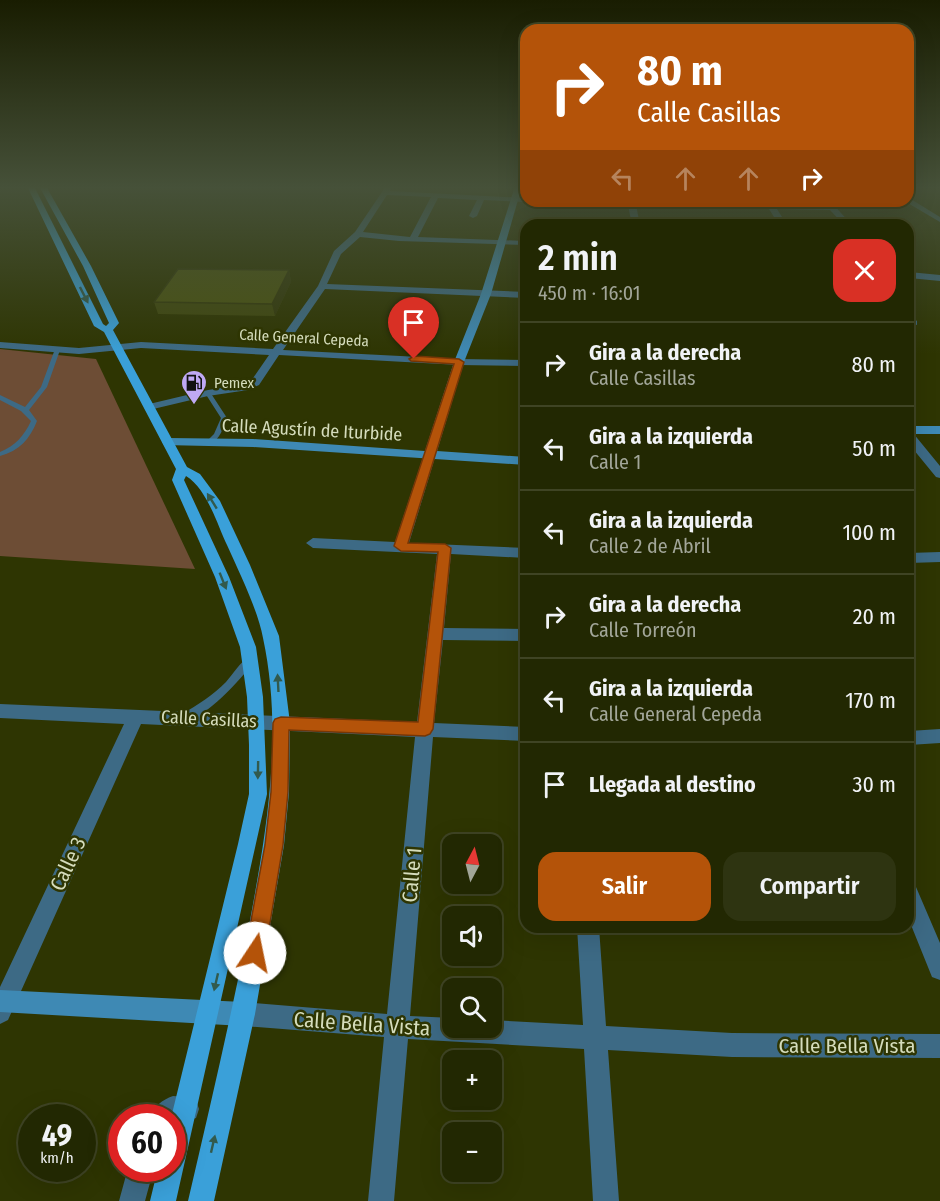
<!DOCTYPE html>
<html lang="es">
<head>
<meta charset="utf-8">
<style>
  body { margin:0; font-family:"Fira Sans Condensed",sans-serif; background:#2e3411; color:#f1f3f6; height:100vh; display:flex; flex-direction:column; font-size:22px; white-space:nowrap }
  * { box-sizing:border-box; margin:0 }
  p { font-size:20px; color:#a2a699 }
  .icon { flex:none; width:33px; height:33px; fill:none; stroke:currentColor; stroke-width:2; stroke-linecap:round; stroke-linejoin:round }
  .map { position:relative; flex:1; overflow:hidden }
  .panel { position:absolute; left:520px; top:219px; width:394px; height:714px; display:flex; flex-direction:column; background:#222802; border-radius:18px; box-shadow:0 6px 24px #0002,0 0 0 2px #3f4424 }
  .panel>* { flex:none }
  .banner { position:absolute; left:520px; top:24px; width:394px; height:183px; border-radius:18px; box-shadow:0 6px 24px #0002,0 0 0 2px #3f4424; background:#b45309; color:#fff; overflow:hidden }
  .needle { width:39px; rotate:7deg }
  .fabs { position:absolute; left:442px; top:834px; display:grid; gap:12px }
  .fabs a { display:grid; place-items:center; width:60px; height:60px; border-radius:12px; background:#222802; box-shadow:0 6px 24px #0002,0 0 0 2px #3f4424; font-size:30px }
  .speed { position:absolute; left:18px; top:1104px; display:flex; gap:12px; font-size:30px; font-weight:700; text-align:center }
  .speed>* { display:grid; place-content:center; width:78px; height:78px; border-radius:50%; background:#222802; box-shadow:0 6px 24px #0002,0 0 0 2px #3f4424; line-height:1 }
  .speed small { font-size:15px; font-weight:400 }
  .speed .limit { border:9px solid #d22; background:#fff; color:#111 }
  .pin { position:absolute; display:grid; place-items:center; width:51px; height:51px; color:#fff; margin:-62px -26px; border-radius:50% 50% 50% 0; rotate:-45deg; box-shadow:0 0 6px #0007 }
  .pin .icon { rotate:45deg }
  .me { position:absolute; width:66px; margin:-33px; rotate:11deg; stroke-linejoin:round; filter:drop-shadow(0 0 4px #0008) }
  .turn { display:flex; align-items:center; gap:21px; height:126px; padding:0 18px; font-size:27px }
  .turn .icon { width:78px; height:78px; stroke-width:2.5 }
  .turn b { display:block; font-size:42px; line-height:51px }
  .lanes { display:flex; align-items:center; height:57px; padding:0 18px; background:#0003; justify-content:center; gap:30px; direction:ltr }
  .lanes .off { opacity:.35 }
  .round { display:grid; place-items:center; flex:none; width:63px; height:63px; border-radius:18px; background:#2e3411 }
  .headline { display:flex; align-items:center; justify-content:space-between; height:102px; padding:0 18px }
  h1 { font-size:36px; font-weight:600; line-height:45px }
  .action { display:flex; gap:12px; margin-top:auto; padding:12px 18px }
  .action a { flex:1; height:69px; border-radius:18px; background:#b45309; color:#fff; font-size:24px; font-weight:600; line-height:69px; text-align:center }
  .action a+a { background:#2e3411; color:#f1f3f6 }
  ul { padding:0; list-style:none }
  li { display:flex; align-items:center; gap:18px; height:84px; padding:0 18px; border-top:2px solid #3f4424 }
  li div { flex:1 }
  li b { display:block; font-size:22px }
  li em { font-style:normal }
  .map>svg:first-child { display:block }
</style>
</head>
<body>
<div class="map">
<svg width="940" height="1201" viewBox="0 0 940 1201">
  <rect width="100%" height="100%" fill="#2e3502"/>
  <path fill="#6d4d35" d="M0,349L96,359L195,569L0,556Z"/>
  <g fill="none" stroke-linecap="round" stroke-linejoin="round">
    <path fill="#3d6a85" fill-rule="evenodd" d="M55,349L60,350L47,387L29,410L37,421C30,439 19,451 0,456V452C15,446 24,436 31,421L21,411L0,400V395L25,407L41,387Z
      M208,391L210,392L227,418C223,429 220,439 210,444L206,442L214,434L221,418L205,393Z
      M249,657L252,658L254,661L252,664C242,678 201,724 182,720L181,717L182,714C198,705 213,695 226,682C233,674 240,662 249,657Z"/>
    <path fill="#3d6a85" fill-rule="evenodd" d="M386,186H393L390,191L526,198V201H529L526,202L484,200L477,216L473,218L469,216L477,200L438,198L418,237L526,241V245L399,241L360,237L341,254L327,284L526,292V298L325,289L283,350L459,359L526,360V366L459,365L279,355L259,385L248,390L208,396L149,410L145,409V405L208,390L242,385L251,381L269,355L141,348L79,354L0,348V342L79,348L141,342L273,349L318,286L334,251L355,232ZM387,195L431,197L410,237L363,232Z
      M909,186H915L912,188Z
      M909,198L940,217V222L906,202Z
      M543,201L767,204L766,201H772L774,204L826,206L822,201H830L852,225H844L830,210L777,209L787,225H779L769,209L636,205L640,225H632L628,205L547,203Z
      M909,272L940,275V281L909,278Z
      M909,315L917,321V325L909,323Z
      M909,432L913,433L940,466V478L936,477L909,444Z
      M430,450L436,454L409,543L526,548V558L451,554L444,628L526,629V641L443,640L434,723L526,727V741L433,737L410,1016L453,1018V1028H492V1020L583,1025L577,927H599L606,1026L732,1033L940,1034V1058L732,1057L608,1050L619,1201H593L584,1049L408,1039L394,1201H368L384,1037L243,1026L235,1022L231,1014L235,1006L243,1002L387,1014L415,737L141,724L8,1020L0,1024V987L124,724L0,718V704L417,722L437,554L313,548L306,543L313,538L395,542L424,454Z
      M940,552V562L909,563V553Z
      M940,729V743L909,745V731Z
      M909,884L916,887L940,943V980L932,977L909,920Z
      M173,1096L187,1097L196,1100L199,1109L196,1118L187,1121H177L172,1125V1118H150C154,1106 162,1100 173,1096Z
      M128,1168H154L145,1201H119Z"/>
    <path fill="#3e89b4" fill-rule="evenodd" d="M515,186H522L491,294L464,362L437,451L526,457V465L253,447L164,445L162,442L168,438L253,439L425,451L454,362L481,294Z
      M909,426H940V434H909Z
      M0,990L243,1002L251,1006L255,1014L251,1022L243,1026L0,1012Z"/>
    <path fill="#3aa0d9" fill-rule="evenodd" d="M27,186H34L103,324L106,326L109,323L83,266L39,186H46L91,266L119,323L113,330L187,467L200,474L220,501L250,565L279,636L290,723L289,792L284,845L255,1014L214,1201H188C209,1111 230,1021 248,931C266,835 284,736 263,638C258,610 239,572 227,545C217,524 207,489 186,476L184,480L229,577L256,647L263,697L267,794L176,1201H150L158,1168H172V1118H171L238,844L249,794V745L247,697L240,647L215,577L172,480L176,469L104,332L94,326Z"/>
  </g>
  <path fill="#3f470f" d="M289,270L291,282L275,316L158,314L154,302Z"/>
  <path fill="#33390c" d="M289,270L291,282L275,316L272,304Z"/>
  <path fill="#495211" stroke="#33390c" stroke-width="1.5" d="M178,269L289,270L272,304L154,302Z"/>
  <defs><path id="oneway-solid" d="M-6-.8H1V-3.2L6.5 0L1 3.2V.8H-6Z" transform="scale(1.5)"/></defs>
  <g fill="#325a4d">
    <use href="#oneway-solid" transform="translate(84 295) rotate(63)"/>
    <use href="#oneway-solid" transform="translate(212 501) rotate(-122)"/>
    <use href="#oneway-solid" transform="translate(223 581) rotate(68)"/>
    <use href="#oneway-solid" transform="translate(278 683) rotate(-93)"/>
    <use href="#oneway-solid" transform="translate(258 770) rotate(91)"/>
    <use href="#oneway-solid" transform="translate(216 982) rotate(103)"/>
    <use href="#oneway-solid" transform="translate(213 1144) rotate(-77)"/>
  </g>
  <linearGradient id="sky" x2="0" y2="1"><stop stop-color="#191d01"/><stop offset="0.53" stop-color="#465139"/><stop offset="1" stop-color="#465139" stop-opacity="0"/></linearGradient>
  <rect width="940" height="354" fill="url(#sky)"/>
  <path fill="#b45309" stroke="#753606" stroke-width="1.5" d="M414,356L459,359L464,362L408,543L445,544L451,548L433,729L430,734L425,736L289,730L288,792L283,845L265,953L262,960L255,963L248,960L245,953L265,845L271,792L273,723L275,719L281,717L418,722L438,552L401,551L394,546L454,364L411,361L409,359Z"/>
  <defs>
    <symbol id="fuel-pin" viewBox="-11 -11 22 30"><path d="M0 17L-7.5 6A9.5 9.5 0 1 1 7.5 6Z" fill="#bfa9f4" stroke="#2e3502"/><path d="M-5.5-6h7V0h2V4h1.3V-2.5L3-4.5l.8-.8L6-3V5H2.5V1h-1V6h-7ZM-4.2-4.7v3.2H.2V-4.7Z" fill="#111"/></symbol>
  </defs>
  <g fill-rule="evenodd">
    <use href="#fuel-pin" x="179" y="368" width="30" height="40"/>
  </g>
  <g text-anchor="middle" stroke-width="5" stroke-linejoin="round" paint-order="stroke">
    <g font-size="15" fill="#d5dcbc" stroke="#2e3502">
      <text transform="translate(304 338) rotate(3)" y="5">Calle General Cepeda</text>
    </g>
    <g font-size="15" fill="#d5dcbc" stroke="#2e3502" text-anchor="start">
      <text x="214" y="388">Pemex</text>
    </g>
    <g font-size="18" fill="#d5dcbc" stroke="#2e3502">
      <text transform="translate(312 430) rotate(3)" y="6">Calle Agustín de Iturbide</text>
      <text transform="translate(209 719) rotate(3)" y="6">Calle Casillas</text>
    </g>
    <g font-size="21" fill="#d5dcbc" stroke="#2e3502">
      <text transform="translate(68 864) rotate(-65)" y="7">Calle 3</text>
      <text transform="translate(412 875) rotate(-85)" y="7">Calle 1</text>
      <text transform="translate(362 1024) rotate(4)" y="7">Calle Bella Vista</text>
      <text x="847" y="1053">Calle Bella Vista</text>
    </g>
  </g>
</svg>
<div class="fabs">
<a><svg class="needle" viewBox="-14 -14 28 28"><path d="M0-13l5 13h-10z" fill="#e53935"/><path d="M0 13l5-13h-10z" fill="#a2a699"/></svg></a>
<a><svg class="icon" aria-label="sound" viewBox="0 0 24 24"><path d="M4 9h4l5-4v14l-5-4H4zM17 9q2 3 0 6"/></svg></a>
<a><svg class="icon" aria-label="search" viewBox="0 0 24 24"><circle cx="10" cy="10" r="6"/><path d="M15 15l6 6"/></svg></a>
<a>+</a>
<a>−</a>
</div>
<div class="speed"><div>49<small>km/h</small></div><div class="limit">60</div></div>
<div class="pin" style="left:414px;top:359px;background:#d93025"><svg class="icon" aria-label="arrive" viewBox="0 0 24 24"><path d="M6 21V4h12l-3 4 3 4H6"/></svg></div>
<svg class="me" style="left:255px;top:953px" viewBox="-20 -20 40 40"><circle r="19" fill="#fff"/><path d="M0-13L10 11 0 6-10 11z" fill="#b45309"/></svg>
<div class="banner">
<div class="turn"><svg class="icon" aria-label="right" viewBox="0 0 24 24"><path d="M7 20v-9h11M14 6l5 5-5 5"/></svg><div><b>80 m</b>Calle Casillas</div></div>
<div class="lanes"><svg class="icon off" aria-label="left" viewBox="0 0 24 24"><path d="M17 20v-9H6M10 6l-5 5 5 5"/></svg><svg class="icon off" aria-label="ahead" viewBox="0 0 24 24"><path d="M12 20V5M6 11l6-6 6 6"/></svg><svg class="icon off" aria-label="ahead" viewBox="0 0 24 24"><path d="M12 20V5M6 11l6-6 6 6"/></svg><svg class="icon" aria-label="right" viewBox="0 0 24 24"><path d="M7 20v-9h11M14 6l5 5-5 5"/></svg></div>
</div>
<section class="panel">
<div class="headline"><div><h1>2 min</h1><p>450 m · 16:01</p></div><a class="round" style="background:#d93025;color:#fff"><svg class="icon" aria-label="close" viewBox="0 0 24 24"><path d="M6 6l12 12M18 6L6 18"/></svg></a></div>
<ul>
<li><svg class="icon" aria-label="right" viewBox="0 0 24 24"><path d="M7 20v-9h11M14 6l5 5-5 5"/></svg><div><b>Gira a la derecha</b><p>Calle Casillas</p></div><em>80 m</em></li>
<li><svg class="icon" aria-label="left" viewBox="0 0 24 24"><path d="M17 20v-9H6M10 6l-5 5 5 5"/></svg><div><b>Gira a la izquierda</b><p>Calle 1</p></div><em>50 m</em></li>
<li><svg class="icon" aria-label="left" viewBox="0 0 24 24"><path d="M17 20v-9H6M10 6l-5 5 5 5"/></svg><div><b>Gira a la izquierda</b><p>Calle 2 de Abril</p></div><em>100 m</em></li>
<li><svg class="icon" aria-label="right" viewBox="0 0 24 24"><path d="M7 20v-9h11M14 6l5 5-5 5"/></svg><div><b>Gira a la derecha</b><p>Calle Torreón</p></div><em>20 m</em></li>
<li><svg class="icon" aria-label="left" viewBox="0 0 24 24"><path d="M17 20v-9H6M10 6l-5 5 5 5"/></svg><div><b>Gira a la izquierda</b><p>Calle General Cepeda</p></div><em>170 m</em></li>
<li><svg class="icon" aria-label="arrive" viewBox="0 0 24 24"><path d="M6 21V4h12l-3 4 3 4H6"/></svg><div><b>Llegada al destino</b></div><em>30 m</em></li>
</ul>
<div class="action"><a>Salir</a><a>Compartir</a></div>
</section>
</div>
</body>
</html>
